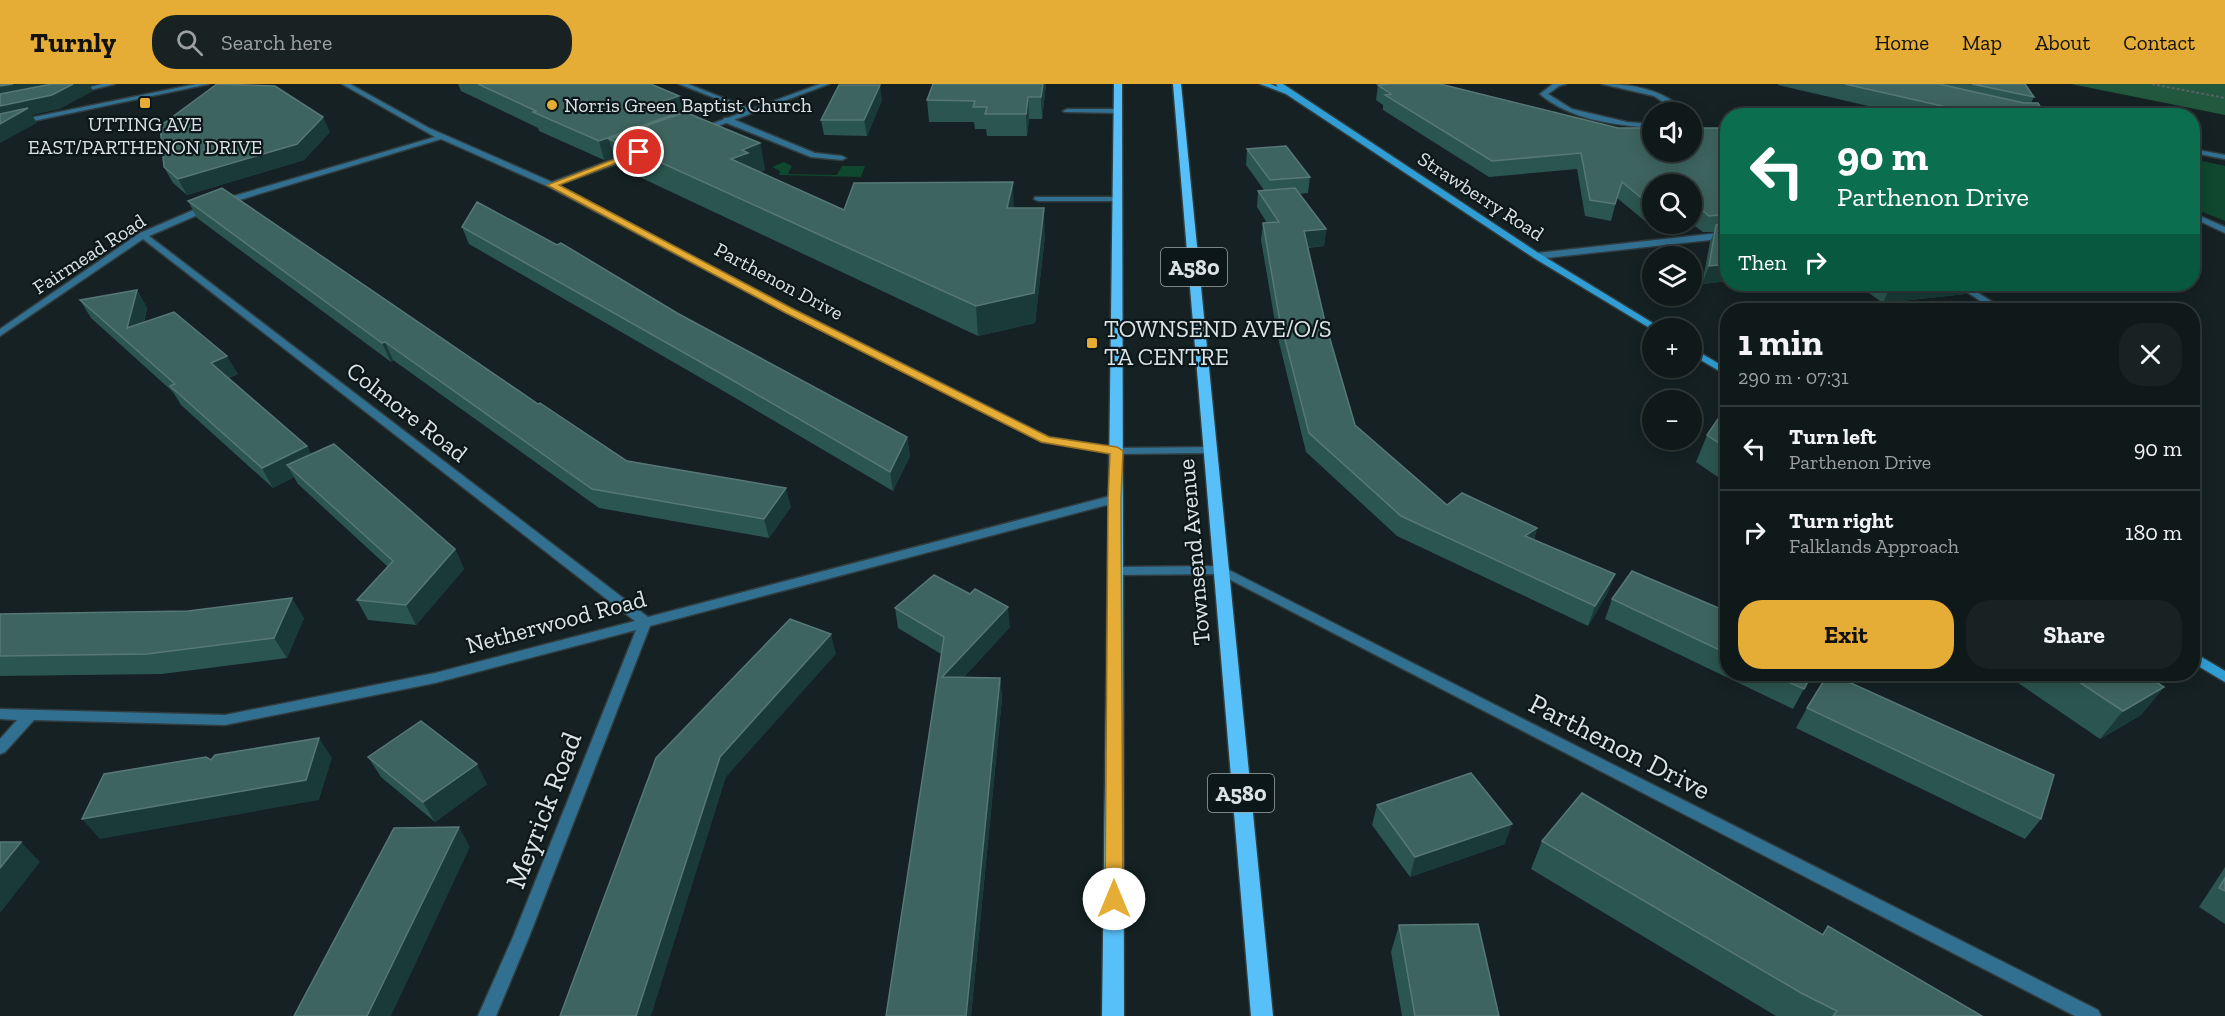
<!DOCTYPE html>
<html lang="en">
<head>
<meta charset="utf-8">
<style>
  body { margin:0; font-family:"Zilla Slab",serif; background:#192223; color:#f1f3f6; height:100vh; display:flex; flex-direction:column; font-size:22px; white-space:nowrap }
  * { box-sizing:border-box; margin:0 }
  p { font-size:20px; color:#9ca0a2 }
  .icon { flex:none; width:33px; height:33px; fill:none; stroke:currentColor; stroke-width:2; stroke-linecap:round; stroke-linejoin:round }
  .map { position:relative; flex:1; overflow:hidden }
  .sheet { position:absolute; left:1720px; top:219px; width:480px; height:378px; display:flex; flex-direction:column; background:#10191a; border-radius:24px; box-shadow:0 3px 15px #0003,0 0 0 2px #303839 }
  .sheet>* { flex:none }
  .top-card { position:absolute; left:1720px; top:24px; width:480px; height:183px; border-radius:24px; box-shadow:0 3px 15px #0003,0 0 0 2px #303839; background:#0b6e4f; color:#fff; overflow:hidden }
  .fabs { position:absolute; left:1642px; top:18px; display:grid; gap:12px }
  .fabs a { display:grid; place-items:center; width:60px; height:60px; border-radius:50%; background:#10191a; box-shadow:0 3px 15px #0003,0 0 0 2px #303839; font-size:30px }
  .pin { position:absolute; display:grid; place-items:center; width:51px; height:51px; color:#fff; margin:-26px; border:3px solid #fff; border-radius:50%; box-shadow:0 2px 6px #0007 }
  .me { position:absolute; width:66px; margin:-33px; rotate:0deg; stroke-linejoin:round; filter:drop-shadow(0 0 4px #0008) }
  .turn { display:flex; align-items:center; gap:21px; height:126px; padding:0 18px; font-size:27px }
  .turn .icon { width:78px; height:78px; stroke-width:2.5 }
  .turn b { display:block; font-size:42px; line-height:51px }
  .then { display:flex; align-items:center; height:57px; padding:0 18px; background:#0003; gap:12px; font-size:22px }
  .round { display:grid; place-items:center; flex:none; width:63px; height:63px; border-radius:24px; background:#192223 }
  .overview { display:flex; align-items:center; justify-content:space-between; height:102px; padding:0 18px }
  h1 { font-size:36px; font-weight:800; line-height:45px }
  .button { display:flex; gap:12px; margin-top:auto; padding:12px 18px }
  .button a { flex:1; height:69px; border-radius:24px; background:#e6ad36; color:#111; font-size:24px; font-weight:800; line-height:69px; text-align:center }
  .button a+a { background:#192223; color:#f1f3f6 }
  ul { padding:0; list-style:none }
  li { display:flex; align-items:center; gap:18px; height:84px; padding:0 18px; border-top:2px solid #303839 }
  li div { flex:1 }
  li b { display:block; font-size:22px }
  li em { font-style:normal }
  header { display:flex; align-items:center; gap:36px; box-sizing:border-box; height:84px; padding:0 30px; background:#e6ad36; color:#111 }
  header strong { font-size:28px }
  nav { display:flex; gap:33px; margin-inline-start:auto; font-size:21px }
  .search { width:420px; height:54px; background:#192223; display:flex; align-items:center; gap:15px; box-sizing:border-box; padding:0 21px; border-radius:24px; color:#9ca0a2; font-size:22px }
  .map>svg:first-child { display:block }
</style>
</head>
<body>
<header>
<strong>Turnly</strong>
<div class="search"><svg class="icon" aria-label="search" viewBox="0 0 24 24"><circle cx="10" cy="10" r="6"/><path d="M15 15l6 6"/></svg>Search here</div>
<nav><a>Home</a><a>Map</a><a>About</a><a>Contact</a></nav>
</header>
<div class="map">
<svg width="2225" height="932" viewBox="0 0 2225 932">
  <rect width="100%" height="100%" fill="#152123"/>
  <path fill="#0f482e" d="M2193,75L2225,82V137L2193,124Z
    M784,78L792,82L788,90L837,91L842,82H865L861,93L779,91L780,87L772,83Z"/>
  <path fill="#22583d" d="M2071,0H2225V31Z"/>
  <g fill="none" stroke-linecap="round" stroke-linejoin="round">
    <defs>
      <path id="service" d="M679,0H688L756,27L750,28Z
        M1067,25H1118L1122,27L1118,29L1065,28L1063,27Z
        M724,34H730L815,69L842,72L846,74L842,76L811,73L724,38Z
        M1035,113H1117L1121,115L1117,117H1038L1034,115Z"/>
      <path id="minor" d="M342,0H350L429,44L552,98L627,70H633V74L558,101L793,225L1049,353L1117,364L1211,363L1216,366L1211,369L1117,370L1042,358L787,229L549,103L441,55L216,123L149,152L648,533L1114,411L1120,415L1118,418L650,542L529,853L496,932H478L513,853L636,546L435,599L225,641L34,636L5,668L0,670V655L17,636L0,635V625L225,631L435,589L635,537L143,155L0,252V245L140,149L210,119L435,53Z
        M820,0H829L702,48L695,46Z
        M1553,0H1566L1559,2L1548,10L1572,25L1627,38L1653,40V44C1615,41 1570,36 1540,10Z
        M1602,0C1632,0 1664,5 1686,28H1678L1654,12Z
        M2193,65L2225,71V75L2193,69Z
        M2193,129L2225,143V149L2193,134Z
        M1728,148V154L1537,175L1533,172L1537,169Z
        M1955,200H1964L2005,226H1994Z
        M1221,482L2098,926L2101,932H2075L1219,490L1114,491L1108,487L1114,483Z"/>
      <path id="tertiary" d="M102,0H115L78,9L75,7Z
        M196,0H209L0,44V40Z"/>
      <path id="secondary" d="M1260,0H1270L1278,3L1276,0H1283L1540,170L1661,244L1653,246L1534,174L1286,10Z
        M1692,264L1728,285V292L1692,271Z
        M2193,568L2225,587V598L2193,579Z"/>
      <path id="primary" d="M1114,0H1122L1124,932H1102Z
        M1173,0H1181L1273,932H1251Z"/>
    </defs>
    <use href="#service" stroke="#313c3e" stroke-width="3"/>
    <use href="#minor" stroke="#313c3e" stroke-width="3"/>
    <use href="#tertiary" stroke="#313c3e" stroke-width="3"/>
    <use href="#secondary" stroke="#313c3e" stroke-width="3"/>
    <use href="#primary" stroke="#313c3e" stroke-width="3"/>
    <path stroke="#566163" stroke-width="2" stroke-dasharray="3 2" stroke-linecap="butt" d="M2152,0L2225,14"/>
    <use href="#service" fill="#327092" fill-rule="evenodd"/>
    <use href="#minor" fill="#327092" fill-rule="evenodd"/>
    <use href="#tertiary" fill="#327092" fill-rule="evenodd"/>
    <use href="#secondary" fill="#309ed5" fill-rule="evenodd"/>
    <use href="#primary" fill="#58c0f9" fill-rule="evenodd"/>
  </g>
  <path fill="#2b554f" d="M458,0H651L679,12L683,29L760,59L765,86L760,88L844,126L1014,124L1045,152L1035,239L978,252L616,82L614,73L604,76L539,47L538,44L461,7Z
    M1046,0L1042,35H1029L1027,52H987L986,45H975L974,38H929L927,16Z
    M1778,0H2025L2034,13L2031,19L2046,32H1911L1778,1Z
    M1378,1L1618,44H1728V197L1702,200L1710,158L1714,148H1703L1692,140V100L1653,136L1645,137L1617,114L1611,137L1585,132L1577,85L1489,93L1383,26V21L1376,16Z
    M882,16L867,52L824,51L821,36Z
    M330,48L304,76L187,111L173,99L164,83Z
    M1247,65L1310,93L1308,109L1299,110L1326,145L1324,162L1308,164L1325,238L1355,341L1447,421L1537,444L1534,456L1615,490L1607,510L1588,542L1397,452L1306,368L1277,250L1261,156L1263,139H1267L1257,123L1258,107L1264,106L1246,81Z
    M188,117L538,320L627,377L791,423L769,454L599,424L393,276L391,278L197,134Z
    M462,143L907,353L910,372L893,407L732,312L469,160Z
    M1856,200H2045L1980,208L1970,201L1965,210L1883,219Z
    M137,206L147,224L144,239L238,290L229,294L307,362L311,370L455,465L464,485L416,541L368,536L357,516L388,483L298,400L294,393L273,404L181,321L173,308L91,234L80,216Z
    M1728,329V400L1696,378L1707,351Z
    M1612,515L1728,528V590H1812L1793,625L1605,535Z
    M895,524L1010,543L963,594H1000L1002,614L971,932L941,570L898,544Z
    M0,530L304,534L287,574L162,590L0,592Z
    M2005,590H2143L2164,603L2141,631L2100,655Z
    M1807,624L2041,735L2025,755L1796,644Z
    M368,673L487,700L435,738L381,693Z
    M1377,721L1505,760L1410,793L1372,741Z
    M1542,757L1822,850L1828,842L1982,932H1776L1531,785Z
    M2225,783V840L2199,823Z
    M1399,841L1499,932H1402L1391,868Z"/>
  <path fill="#1a3a37" d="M13,0H97L90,1L93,7L60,25L32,31L37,39L0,59V2Z
    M1043,0H1046L1042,35L1041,13Z
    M880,1L882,16L867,52L864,36Z
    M679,12L684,30L609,55L614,73L604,76L599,57L652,21Z
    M1028,13L1029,35L1027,52L1026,30Z
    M323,33L330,48L304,76L187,111L178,95Z
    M760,59L765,86L753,91L731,75L742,66Z
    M1013,98L1014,126L1007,124Z
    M1653,120V136L1645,137L1650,121Z
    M1044,124L1045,152L1035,239L978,252L976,222Z
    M1326,145L1324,162L1302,164L1304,147Z
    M1728,180V197L1702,200L1709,182Z
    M1906,200H1970L1965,210L1883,219L1891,201Z
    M1985,200H2045L1980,208Z
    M137,206L147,224L138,263L127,244Z
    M385,258L393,276L391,278L382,259Z
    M227,272L238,290L221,297L211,279Z
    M907,353L910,372L893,407L890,388Z
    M307,362L317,382L287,381L294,393L273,404L262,384Z
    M786,404L791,423L769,454L764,435Z
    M1537,444L1531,464L1525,452Z
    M455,465L464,485L416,541L406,521Z
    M1615,490L1607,510L1588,542L1595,522Z
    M292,514L304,534L287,574L274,554Z
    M1008,523L1010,543L944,614L942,593Z
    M831,550L836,570L726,693L651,932H636L720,673Z
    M1000,594L1002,614L971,932H966Z
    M2164,603L2141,631L2100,655L2123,627Z
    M319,654L332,674L319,716L100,755L82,735Z
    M477,680L487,700L435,738L423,718Z
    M1512,740L1505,760L1410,793L1415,773Z
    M459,743L470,763L391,932H367Z
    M21,758L40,778L0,829V784Z"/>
  <path fill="#3e645f" stroke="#577874" stroke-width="1.5" d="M0,0H13L0,2Z
    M52,0H73L52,11L0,22V10Z
    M217,0L275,2L323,33L297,60L178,95L164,83L160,42Z
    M478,0H651L679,12L652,21L675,30L599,57L533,28L536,27Z
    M933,0H1043L1041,13H1028L1026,30H985L987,23H973L975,17L927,16Z
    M1391,0H1440L1618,44H1653V68H1692V44H1728V130L1709,132L1692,118V100H1653V120L1650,121L1622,98L1615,120L1590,116L1581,69L1492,77L1385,11L1391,10L1378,1Z
    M1845,0H1939L2024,19H2038L2046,32H1986Z
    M1972,0H2025L2034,13Z
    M839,1H880L864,36H821Z
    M28,24L0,40V30Z
    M685,28L760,59L742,66L748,69L731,75L844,126L854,99L1013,98L1007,124H1044L1034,209L976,222L609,55Z
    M1286,62L1310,93L1270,96L1247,65Z
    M222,104L538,320L540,319L627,377L786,404L764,435L592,405L385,258L382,259L188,117Z
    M1295,104L1326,145L1304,147L1325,238L1355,341L1447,421L1462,409L1537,444L1525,452L1615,490L1595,522L1401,432L1309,349L1279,232L1263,139L1279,138L1258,107Z
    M477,118L557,161L561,159L677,229L907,353L890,388L727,293L462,143Z
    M1728,140V180L1709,182L1716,141Z
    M1889,200H1906L1891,201Z
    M137,206L127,244L174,228L227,272L211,279L307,362L262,384L170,302L175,300L80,216Z
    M1724,326L1728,329V365L1707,351Z
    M334,360L455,465L406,521L357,516L393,477L287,381Z
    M1632,487L1728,528V570L1612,515Z
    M934,491L970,510L975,505L1008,523L942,593L1000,594L966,932H886L944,553L895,524Z
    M292,514L274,554L147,570L0,572V530L188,527Z
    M790,535L831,550L720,673L636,932H560L656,674Z
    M1770,590H1812L1804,605Z
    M1828,590H1831L2054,691L2041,735L1807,624Z
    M2067,590H2143L2164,603L2123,627Z
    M421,637L477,680L423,718L368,673Z
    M319,654L306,696L82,735L104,690L206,673L211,676L215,671Z
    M1471,689L1512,740L1415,773L1377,721Z
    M1582,709L1823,851L1828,842L1982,932H1833L1837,927L1803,910L1542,757Z
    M459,743L367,932H294L394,744Z
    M0,758H21L0,784Z
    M2225,794V807L2219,804Z
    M1478,840L1499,932H1415L1399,841Z"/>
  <path fill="#e6ad36" stroke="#967023" stroke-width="1.5" d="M636,67L644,68L559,101L793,225L1049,353L1117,363L1123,367L1121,415L1123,815L1120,820L1114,823L1107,820L1105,815L1108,415L1110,370L1041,358L786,229L547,101Z"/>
  <g fill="#e6ad36" stroke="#0c1719" stroke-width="2">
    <rect x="139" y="13" width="12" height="12" rx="3"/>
    <circle cx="552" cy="21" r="6"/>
    <rect x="1086" y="253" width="12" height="12" rx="3"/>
  </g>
  <g text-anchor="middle" stroke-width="4.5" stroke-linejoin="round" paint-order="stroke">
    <g font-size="20" fill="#dce3e5" stroke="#0c1719" text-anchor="start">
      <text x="564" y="28">Norris Green Baptist Church</text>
      <text x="145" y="47" text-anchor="middle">UTTING AVE<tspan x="145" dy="23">EAST/PARTHENON DRIVE</tspan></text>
    </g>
    <g font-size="20" fill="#dce3e5" stroke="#0c1719">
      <text transform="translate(1481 112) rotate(33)" y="7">Strawberry Road</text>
      <text transform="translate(89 170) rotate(-33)" y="7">Fairmead Road</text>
      <text transform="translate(779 197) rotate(28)" y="7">Parthenon Drive</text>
    </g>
    <g fill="#0c1719" stroke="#9ea6a8" stroke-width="1.5">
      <rect x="1161" y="164" width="66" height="38" rx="4.5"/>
      <rect x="1208" y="690" width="66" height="38" rx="4.5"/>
    </g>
    <g font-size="22" font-weight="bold" fill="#dce3e5">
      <text x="1194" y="191">A580</text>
      <text x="1241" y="717">A580</text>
    </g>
    <g font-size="24" fill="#dce3e5" stroke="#0c1719" text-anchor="start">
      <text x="1104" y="253">TOWNSEND AVE/O/S<tspan x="1104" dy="28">TA CENTRE</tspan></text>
    </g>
    <g font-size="24" fill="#dce3e5" stroke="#0c1719">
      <text transform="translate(407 328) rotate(38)" y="8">Colmore Road</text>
      <text transform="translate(1194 468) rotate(-95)" y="8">Townsend Avenue</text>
      <text transform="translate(556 538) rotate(-15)" y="8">Netherwood Road</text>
    </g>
    <g font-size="28" fill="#dce3e5" stroke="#0c1719">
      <text transform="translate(1620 662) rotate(27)" y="10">Parthenon Drive</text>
      <text transform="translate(543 726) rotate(-69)" y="10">Meyrick Road</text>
    </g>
  </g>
</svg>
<div class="fabs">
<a><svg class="icon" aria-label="sound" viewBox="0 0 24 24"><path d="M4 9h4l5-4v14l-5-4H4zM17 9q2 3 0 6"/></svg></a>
<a><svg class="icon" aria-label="search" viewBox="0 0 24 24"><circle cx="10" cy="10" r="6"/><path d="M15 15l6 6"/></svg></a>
<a><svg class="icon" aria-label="layers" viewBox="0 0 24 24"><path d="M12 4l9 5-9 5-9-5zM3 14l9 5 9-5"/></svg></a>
<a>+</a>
<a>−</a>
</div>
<div class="pin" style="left:639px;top:68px;background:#d93025"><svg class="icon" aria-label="arrive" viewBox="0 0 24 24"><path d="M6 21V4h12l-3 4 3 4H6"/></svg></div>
<svg class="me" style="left:1114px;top:815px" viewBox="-20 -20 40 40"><circle r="19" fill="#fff"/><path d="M0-13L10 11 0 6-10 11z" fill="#e6ad36"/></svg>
<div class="top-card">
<div class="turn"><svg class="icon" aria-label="left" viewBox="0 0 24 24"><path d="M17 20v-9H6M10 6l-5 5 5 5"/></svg><div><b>90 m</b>Parthenon Drive</div></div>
<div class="then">Then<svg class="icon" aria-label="right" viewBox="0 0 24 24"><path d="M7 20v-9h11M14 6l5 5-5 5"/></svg></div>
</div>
<section class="sheet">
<div class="overview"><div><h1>1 min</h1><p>290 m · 07:31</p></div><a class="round"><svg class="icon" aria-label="close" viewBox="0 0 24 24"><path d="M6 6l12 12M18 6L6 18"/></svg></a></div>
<ul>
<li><svg class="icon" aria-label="left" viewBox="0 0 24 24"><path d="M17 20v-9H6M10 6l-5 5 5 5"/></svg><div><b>Turn left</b><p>Parthenon Drive</p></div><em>90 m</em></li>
<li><svg class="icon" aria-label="right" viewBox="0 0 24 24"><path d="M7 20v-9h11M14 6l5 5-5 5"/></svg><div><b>Turn right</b><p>Falklands Approach</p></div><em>180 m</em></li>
</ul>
<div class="button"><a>Exit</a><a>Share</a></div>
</section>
</div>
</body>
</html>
